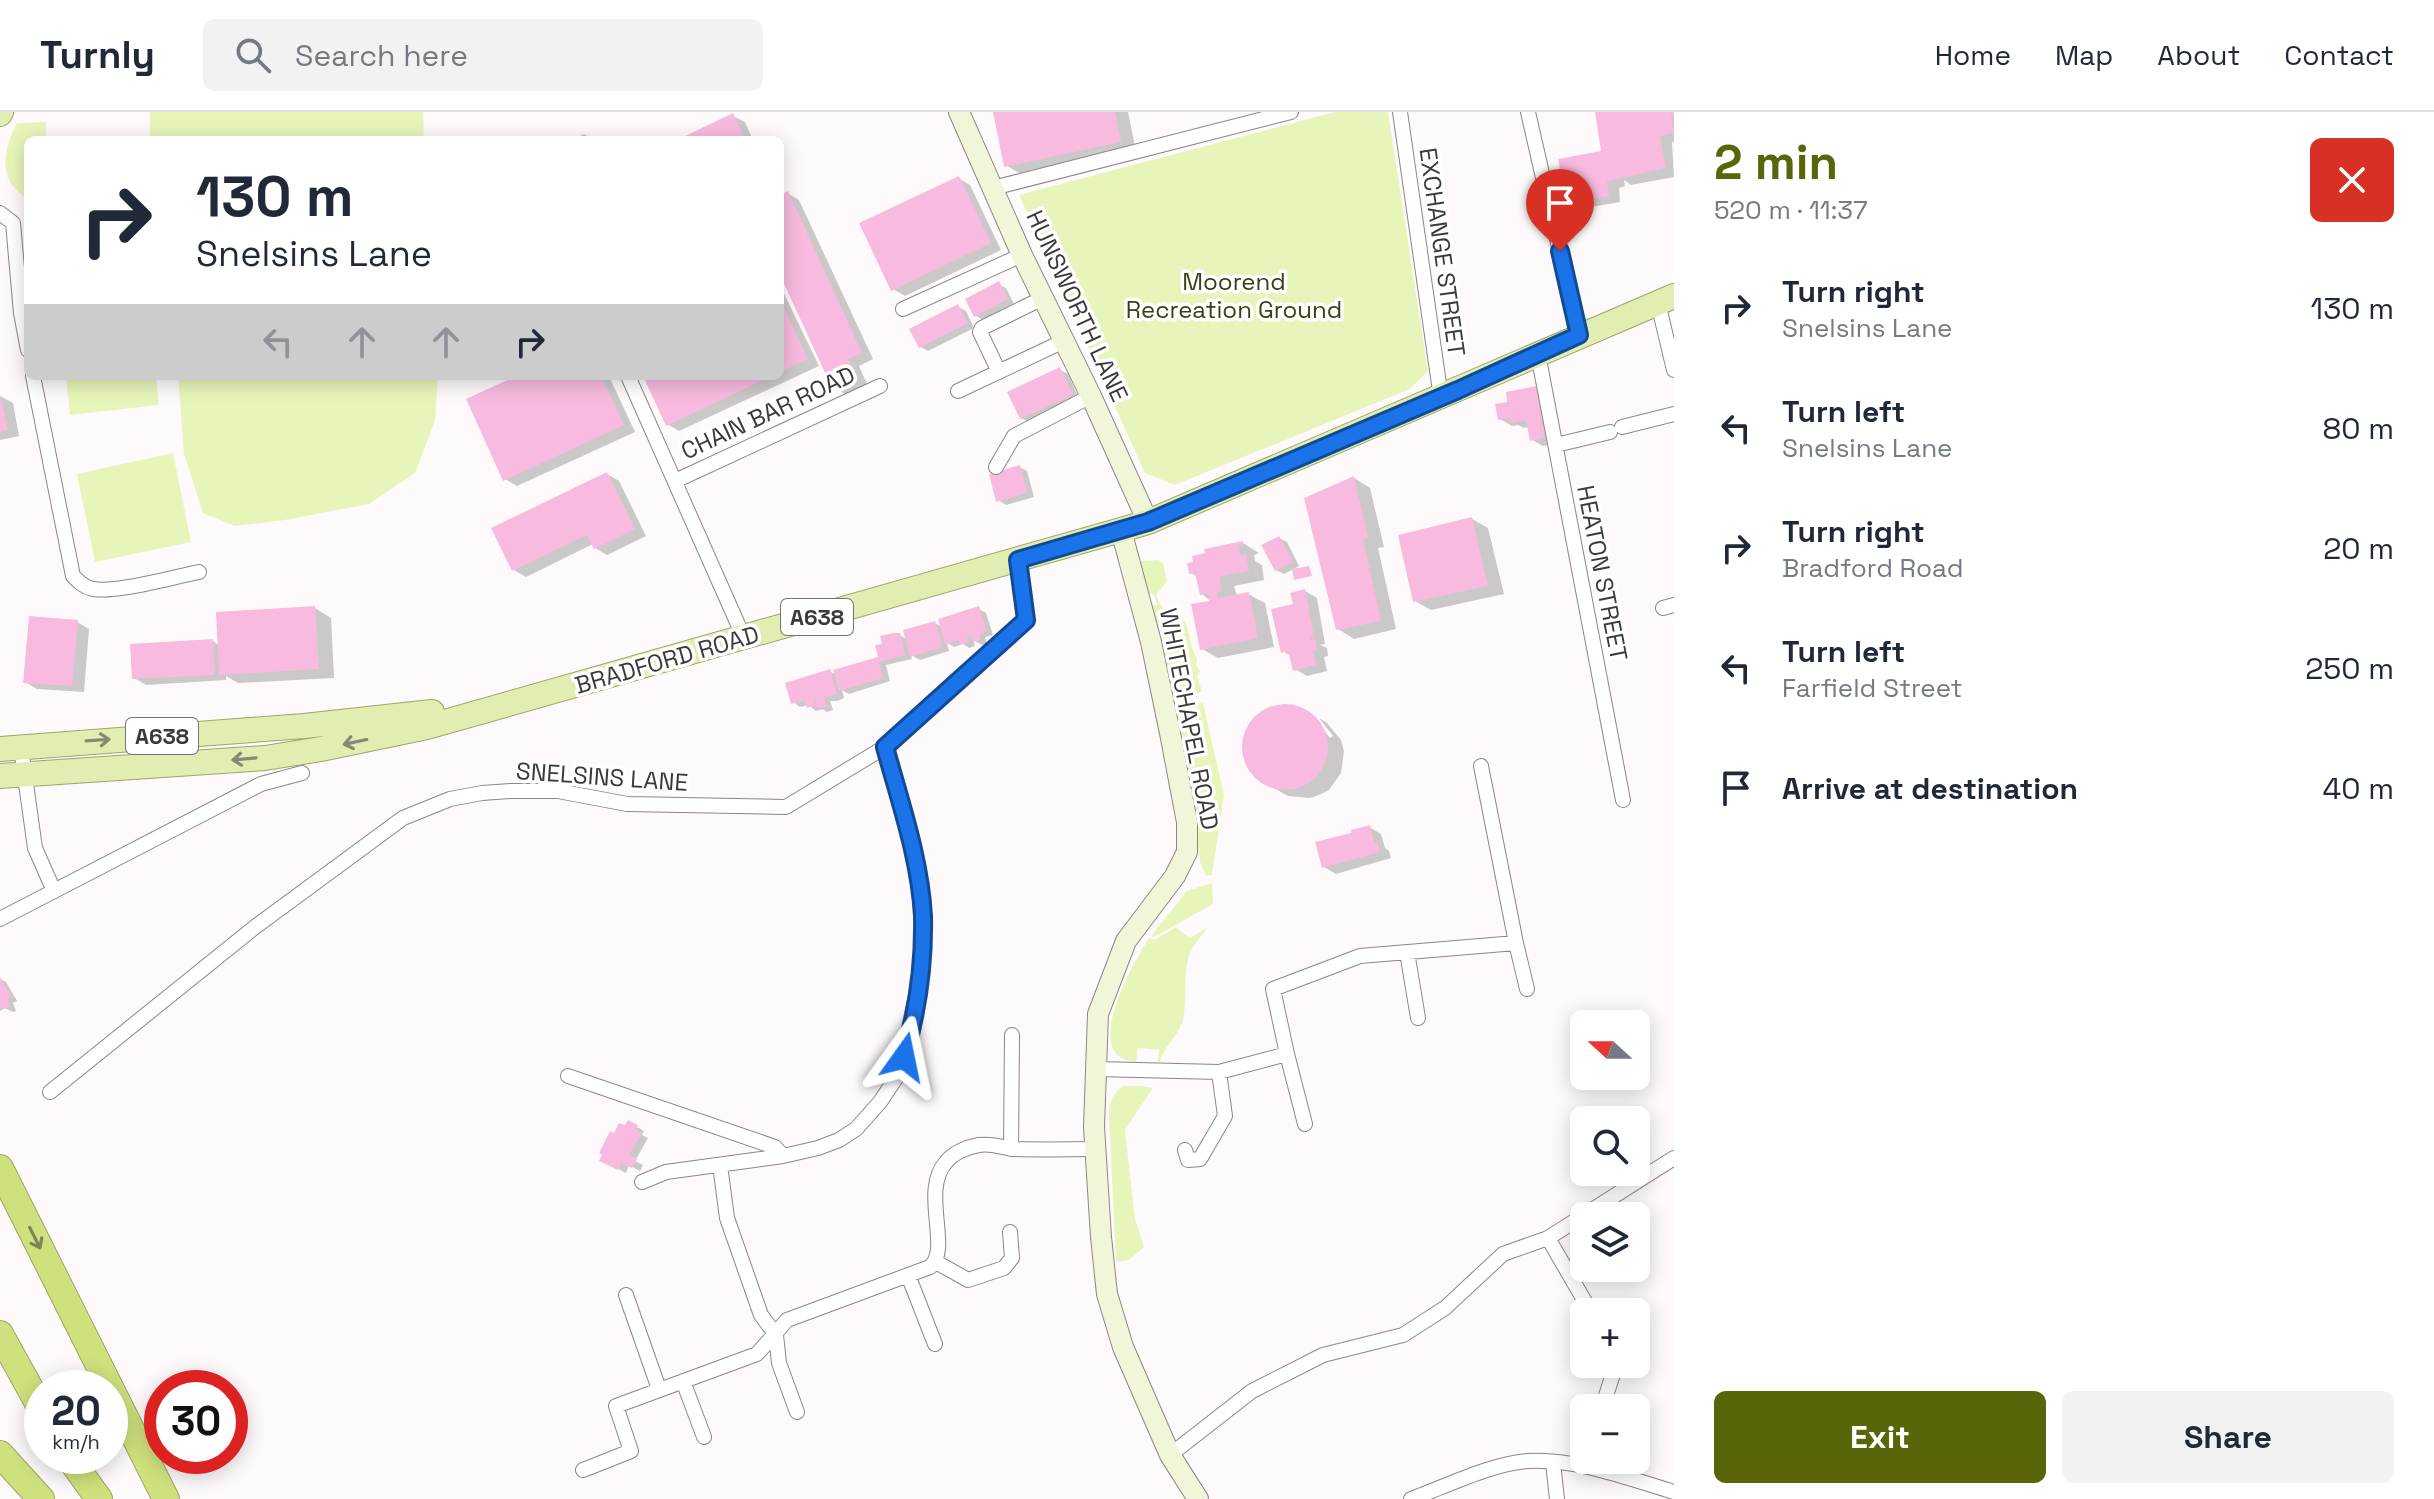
<!DOCTYPE html>
<html lang="en">
<head>
<meta charset="utf-8">
<style>
  body { margin:0; font-family:"Space Grotesk",sans-serif; background:#f2f2f3; color:#1f2937; height:100vh; display:flex; flex-direction:column; font-size:30px; white-space:nowrap }
  * { box-sizing:border-box; margin:0 }
  p { font-size:26px; color:#747a83 }
  .icon { flex:none; width:44px; height:44px; fill:none; stroke:currentColor; stroke-width:2; stroke-linecap:round; stroke-linejoin:round }
  .map { position:relative; flex:1; overflow:hidden }
  .details { display:flex; flex-direction:column; background:#fff; width:760px }
  .details>* { flex:none }
  .hud { position:absolute; left:24px; top:24px; width:760px; height:244px; border-radius:12px; box-shadow:0 4px 20px #0003; background:#fff; color:#1f2937; overflow:hidden }
  .needle { width:52px; rotate:291deg }
  .tools { position:absolute; left:1570px; top:898px; display:grid; gap:16px }
  .tools a { display:grid; place-items:center; width:80px; height:80px; border-radius:12px; background:#fff; box-shadow:0 4px 20px #0003; font-size:40px }
  .speed { position:absolute; left:24px; top:1258px; display:flex; gap:16px; font-size:40px; font-weight:700; text-align:center }
  .speed>* { display:grid; place-content:center; width:104px; height:104px; border-radius:50%; background:#fff; box-shadow:0 4px 20px #0003; line-height:1 }
  .speed small { font-size:20px; font-weight:400 }
  .speed .limit { border:12px solid #d22; background:#fff; color:#111 }
  .pin { position:absolute; display:grid; place-items:center; width:68px; height:68px; color:#fff; margin:-82px -34px; border-radius:50% 50% 50% 0; rotate:-45deg; box-shadow:0 0 8px #0007 }
  .pin .icon { rotate:45deg }
  .me { position:absolute; width:88px; margin:-44px; rotate:12deg; stroke-linejoin:round; filter:drop-shadow(0 0 6px #0008) }
  .turn { display:flex; align-items:center; gap:28px; height:168px; padding:0 40px; font-size:36px }
  .turn .icon { width:104px; height:104px; stroke-width:2.5 }
  .turn b { display:block; font-size:56px; line-height:68px }
  .lanes { display:flex; align-items:center; height:76px; padding:0 40px; background:#0003; justify-content:center; gap:40px; direction:ltr }
  .lanes .off { opacity:.35 }
  .round { display:grid; place-items:center; flex:none; width:84px; height:84px; border-radius:12px; background:#f2f2f3 }
  .overview { display:flex; align-items:center; justify-content:space-between; height:136px; padding:0 40px }
  h1 { font-size:48px; font-weight:700; line-height:60px; color:#596508 }
  .primary-button { display:flex; gap:16px; margin-top:auto; padding:16px 40px }
  .primary-button a { flex:1; height:92px; border-radius:12px; background:#596508; color:#fff; font-size:32px; font-weight:700; line-height:92px; text-align:center }
  .primary-button a+a { background:#f2f2f3; color:#1f2937 }
  ul { padding:0; list-style:none }
  li { display:flex; align-items:center; gap:24px; height:120px; padding:0 40px }
  li div { flex:1 }
  li b { display:block; font-size:30px }
  li em { font-style:normal }
  header { display:flex; align-items:center; gap:48px; box-sizing:border-box; height:112px; padding:0 40px; background:#fff; border-bottom:2px solid #e0e1e3 }
  header strong { font-size:38px }
  nav { display:flex; gap:44px; margin-inline-start:auto; font-size:28px }
  .search { width:560px; height:72px; background:#f2f2f3; display:flex; align-items:center; gap:20px; box-sizing:border-box; padding:0 28px; border-radius:12px; color:#747a83; font-size:30px }
  main { display:flex; flex:1; min-height:0 }
  .map>svg:first-child { display:block }
</style>
</head>
<body>
<header>
<strong>Turnly</strong>
<div class="search"><svg class="icon" aria-label="search" viewBox="0 0 24 24"><circle cx="10" cy="10" r="6"/><path d="M15 15l6 6"/></svg>Search here</div>
<nav><a>Home</a><a>Map</a><a>About</a><a>Contact</a></nav>
</header>
<main>
<div class="map">
<svg width="1674" height="1387" viewBox="0 0 1674 1387">
  <rect width="100%" height="100%" fill="#fefafc"/>
  <path fill="#e8f5ba" d="M150,0H423L424,28H150Z
    M1335,0H1388L1428,259L1410,277L1175,373L1145,361L1019,83Z
    M46,10V24L28,28V83L24,85C20,80 13,76 10,70C0,50 8,29 17,11Z
    M66,264H156L159,293L70,303Z
    M178,264H438L435,309L415,361L369,392L285,408L235,414L203,401L184,342Z
    M173,341L191,430L95,450L77,362Z
    M1158,448L1163,451L1167,469L1156,483C1161,497 1171,506 1185,509C1191,521 1189,535 1197,546L1196,553L1200,559L1197,564L1202,579L1189,586L1176,585L1161,538L1165,514L1155,513L1151,494L1157,493L1154,483L1141,478L1137,456L1140,449Z
    M1203,591L1224,683L1212,763L1206,764L1200,750L1194,695L1178,596Z
    M1212,771L1213,792L1154,825L1151,824L1187,779Z
    M1176,815L1190,826L1208,815C1201,825 1191,835 1188,847C1183,868 1188,890 1182,911C1177,926 1163,935 1160,950H1158L1159,938L1138,936L1136,950C1078,946 1134,850 1149,826L1154,828Z
    M1122,974H1141L1153,976L1125,1018L1135,1107L1144,1135L1129,1148L1116,1150L1109,1005C1109,992 1111,984 1122,974Z"/>
  <path fill="#0003" d="M995,0H1128L1136,39L1022,63L1006,53Z
    M1596,0H1674V30H1672L1674,65L1631,73L1624,68L1625,74L1619,76L1620,90L1580,97L1568,90L1603,40Z
    M733,4L745,10L753,28H681Z
    M584,22L594,28H573Z
    M111,24L117,28H92V25Z
    M958,66L970,73L1001,138L905,184L893,177Z
    M787,81L799,88L873,247L859,254L867,272L845,282L833,275L780,159V85Z
    M998,172L1006,176L1014,192L983,208L975,203Z
    M780,173L819,254L679,319L667,312L645,264H780Z
    M958,195L966,199L974,216L928,239L921,235Z
    M1060,258L1068,262L1079,287L1029,310L1021,306Z
    M521,264H609L635,320L517,374L505,367Z
    M1535,276L1547,283L1556,332L1543,334L1531,327L1529,315L1524,316L1518,313L1512,314L1500,307L1510,291Z
    M0,284L13,291L19,324L0,328Z
    M1019,355L1027,359L1034,385L1006,393L998,388Z
    M607,362L619,369L646,424L607,443L595,436L593,432L526,465L514,458Z
    M1354,366L1370,376L1384,435L1378,436L1396,517L1354,527L1338,517Z
    M1472,407L1488,416L1504,482L1431,498L1415,489Z
    M1279,426L1287,430L1299,454L1284,462L1276,458Z
    M1243,431L1259,441L1254,443L1255,449L1262,453L1264,468L1234,474L1237,484L1248,482L1265,491L1274,535L1218,546L1202,537L1212,490L1202,482L1198,465L1191,461Z
    M1305,479L1317,486L1325,532L1320,533L1327,536L1328,544L1324,545L1327,559L1307,564L1295,557L1292,545L1283,539L1295,493Z
    M315,496L331,506L334,566L238,571L226,564V568L146,573L134,566L213,529L220,534Z
    M979,497L986,501L993,523L985,525L987,532L982,533L973,528L975,534L969,536L963,532L954,535L947,531L949,539L920,548L911,543L912,547L886,553L890,569L849,582L842,578L844,586L837,589H830L833,598L827,600L823,597L816,599L808,593L800,595L793,590L830,559L837,564L881,547L899,523L908,528L935,511L942,515Z
    M77,510L89,517L84,580L37,577L25,570Z
    M1278,594L1300,596L1310,601L1330,626L1333,624L1319,606L1327,611L1341,628L1344,639L1341,661L1329,678L1319,683L1310,686L1288,684L1261,669L1248,653L1244,632L1251,612L1268,597Z
    M1369,715L1381,722L1385,736L1389,739L1391,746L1336,762L1324,755L1354,722Z
    M0,867L6,870L17,889L13,891L16,899L13,900L5,896L0,899Z
    M628,1010L644,1019L642,1023L648,1026L635,1049L643,1053L640,1059L629,1053L626,1061L602,1048L615,1024Z"/>
  <path fill="#f8bbdf" d="M993,0H1115L1121,30L1004,55Z
    M1595,0H1674V4H1671L1674,21L1660,24L1666,56L1607,69L1609,84L1566,91L1558,47L1601,39Z
    M733,1L746,28H677Z
    M959,64L991,131L891,179L859,111Z
    M788,79L862,241L848,247L856,265L832,276L780,163V83Z
    M999,169L1008,187L974,205L965,187Z
    M780,187L808,247L780,260Z
    M958,192L968,211L919,236L909,217Z
    M1060,255L1073,283L1020,307L1007,280Z
    M516,264H601L624,313L503,369L466,287Z
    M643,264H772L666,314Z
    M1536,274L1545,326L1530,329L1526,308L1511,311L1510,306L1498,308L1495,292L1507,290L1506,280Z
    M0,283L8,318L0,320Z
    M1020,353L1027,381L996,390L989,362Z
    M607,360L635,417L594,437L587,423L512,459L491,416Z
    M1354,364L1368,426L1363,427L1381,509L1336,518L1304,386Z
    M1472,405L1488,474L1413,490L1398,423Z
    M1279,424L1293,450L1275,459L1261,433Z
    M1243,429L1244,433L1239,434L1240,443L1246,442L1249,459L1219,465L1222,479L1217,480L1218,486L1249,480L1258,526L1200,538L1191,492L1209,489L1208,481L1200,483L1195,461L1189,462L1187,451L1193,450L1192,444L1205,441L1204,437Z
    M1309,454L1312,464L1294,468L1292,457Z
    M1305,477L1314,525L1310,526V528L1315,527L1317,538L1313,539L1316,553L1293,559L1288,539L1281,541L1271,497L1293,492L1290,481Z
    M315,494L319,557L219,563L216,500Z
    M979,494L987,519L979,522L980,528L973,530L971,524L967,525L969,530L960,533L959,528L945,532L938,507Z
    M29,504L78,508L72,574L23,571Z
    M935,509L943,535L910,545L903,518Z
    M893,521H900L905,543L879,550L883,566L839,579L833,558L878,545L875,533L882,532L880,524Z
    M213,527L215,563L132,567L130,532Z
    M830,557L837,582L827,586V584L824,585L827,594L817,596L814,584L815,594L807,596L804,589L791,592L785,571Z
    M1242 635a43 43 0 1 1 86 0a43 43 0 1 1-86 0Z
    M1370,713L1374,731L1378,730L1380,740L1322,756L1315,730L1351,721V718Z
    M0,865L11,884L7,887L10,894L4,897L0,896Z
    M628,1008L638,1013L636,1017L642,1021L629,1043L637,1047L632,1056L621,1051L618,1058L599,1049L602,1043L599,1041L610,1019L614,1021L619,1011L625,1013Z"/>
  <g fill="none" stroke-linecap="round" stroke-linejoin="round">
    <defs>
      <path id="street" d="M1400,0L1441,286
        M1528,0L1579,223
        M993,76L1291,0
        M0,101L13,111L21,201L28,238
        M1658,191L1674,258
        M903,197L1022,143
        M1538,242L1623,688
        M999,260L980,220L982,216L1043,186
        M33,264L73,464C79,470 84,475 93,477C118,481 173,465 199,460
        M628,264L744,526
        M958,279L1064,229
        M1622,315L1674,302
        M1556,333L1610,320
        M996,355L1014,324L1091,284
        M675,369L880,274
        M1663,496L1674,493
        M21,636L35,736L54,779
        M0,807L261,672L302,661
        M1516,831L1527,877
        M1407,840L1418,906
        M1287,942L1305,1012
        M1096,957L1219,960L1287,942L1273,877L1360,844L1516,831L1481,654
        M568,964L775,1035L783,1044
        M50,980L255,815L403,706L450,687L482,681L511,679H558L627,692L786,695L885,635L1026,508L1018,448
        M1011,1037L1012,923
        M1185,1038L1188,1048L1200,1047L1225,1004L1219,960
        M720,1053L727,1106L761,1203L776,1223L779,1251L797,1300
        M642,1070L666,1060L783,1044L818,1036L839,1028L856,1017L880,990L900,960L920,863L923,803L914,744L885,635
        M1548,1126L1591,1200
        M936,1150L968,1168L1004,1156L1012,1146L1010,1120
        M908,1163L935,1232
        M626,1183L659,1277
        M683,1269L704,1325
        M1602,1296L1615,1256L1614,1252
        M1170,1343L1252,1279L1323,1243L1403,1223L1445,1196L1503,1142L1548,1126L1674,1046
        M1553,1351L1557,1387
        M583,1358L631,1339L616,1294L757,1242L787,1208L930,1155C952,1137 920,1079 946,1050C953,1041 967,1035 979,1033C992,1031 1003,1036 1015,1037C1042,1038 1069,1037 1096,1037
        M1411,1387C1444,1375 1495,1350 1529,1349C1579,1347 1627,1366 1674,1380"/>
      <path id="secondary" d="M959,0L1022,143L1091,284L1148,410
        M1121,418L1151,530L1170,621L1187,710V740L1175,764L1126,829L1098,902L1094,1015L1101,1125L1107,1182L1123,1235L1170,1343L1198,1387"/>
      <path id="primary" d="M0,2L1,0
        M0,637L304,614L432,600
        M0,664L265,646L321,637L427,615L1121,418L1148,410C1324,335 1499,259 1674,184"/>
      <path id="highway" d="M0,1056L166,1387
        M0,1222L42,1298
        M0,1342L41,1387
        M68,1344L99,1387"/>
    </defs>
    <use href="#street" stroke="#8d8589" stroke-width="16"/>
    <use href="#secondary" stroke="#8d8589" stroke-width="22"/>
    <use href="#primary" stroke="#9ca666" stroke-width="26"/>
    <use href="#highway" stroke="#9ca666" stroke-width="28"/>
    <use href="#street" stroke="#fff" stroke-width="14"/>
    <use href="#secondary" stroke="#f1f6d8" stroke-width="20"/>
    <use href="#primary" stroke="#e2edb1" stroke-width="24"/>
    <use href="#highway" stroke="#cfe17d" stroke-width="26"/>
  </g>
  <defs><path id="oneway-shaft" d="M-6 0H5M1.5-3L5.5 0L1.5 3" fill="none" stroke-width="1.6" stroke-linecap="round" stroke-linejoin="round" transform="scale(2)"/></defs>
  <g stroke="#878a70">
    <use href="#oneway-shaft" transform="translate(98 628) rotate(-4)"/>
    <use href="#oneway-shaft" transform="translate(355 630) rotate(168)"/>
    <use href="#oneway-shaft" transform="translate(244 647) rotate(175)"/>
  </g>
  <use stroke="#7e8559" href="#oneway-shaft" transform="translate(35 1126) rotate(63)"/>
  <g fill="none" stroke-linecap="round" stroke-linejoin="round">
    <defs>
      <path id="route" d="M904,945C917,901 924,850 923,804C920,747 900,690 885,635L1026,508L1018,448L1148,410L1458,278L1579,223L1560,139"/>
    </defs>
    <use href="#route" stroke="#114b97" stroke-width="20"/>
    <use href="#route" stroke="#1a73e8" stroke-width="14"/>
  </g>
  <g text-anchor="middle" stroke-width="7" stroke-linejoin="round" paint-order="stroke">
    <g fill="#fff" stroke="#767476" stroke-width="2">
      <rect x="781" y="487" width="72" height="36" rx="6"/>
      <rect x="126" y="606" width="72" height="36" rx="6"/>
    </g>
    <g font-size="22" font-weight="bold" fill="#3c393b">
      <text x="817" y="513">A638</text>
      <text x="162" y="632">A638</text>
    </g>
    <g font-size="24" fill="#3c393b" stroke="#fff">
      <text transform="translate(1442 140) rotate(82)" y="8">EXCHANGE STREET</text>
      <text transform="translate(1077 194) rotate(65)" y="8">HUNSWORTH LANE</text>
      <text transform="translate(768 301) rotate(-25)" y="8">CHAIN BAR ROAD</text>
      <text transform="translate(1602 461) rotate(79)" y="8">HEATON STREET</text>
      <text transform="translate(667 548) rotate(-16)" y="8">BRADFORD ROAD</text>
      <text transform="translate(1189 607) rotate(79)" y="8">WHITECHAPEL ROAD</text>
      <text transform="translate(602 665) rotate(4)" y="8">SNELSINS LANE</text>
    </g>
    <g font-size="24" fill="#3a4112" stroke="#fff">
      <text x="1234" y="178">Moorend<tspan x="1234" dy="28">Recreation Ground</tspan></text>
    </g>
  </g>
</svg>
<div class="tools">
<a><svg class="needle" viewBox="-14 -14 28 28"><path d="M0-13l5 13h-10z" fill="#e53935"/><path d="M0 13l5-13h-10z" fill="#747a83"/></svg></a>
<a><svg class="icon" aria-label="search" viewBox="0 0 24 24"><circle cx="10" cy="10" r="6"/><path d="M15 15l6 6"/></svg></a>
<a><svg class="icon" aria-label="layers" viewBox="0 0 24 24"><path d="M12 4l9 5-9 5-9-5zM3 14l9 5 9-5"/></svg></a>
<a>+</a>
<a>−</a>
</div>
<div class="speed"><div>20<small>km/h</small></div><div class="limit">30</div></div>
<div class="pin" style="left:1560px;top:139px;background:#d93025"><svg class="icon" aria-label="arrive" viewBox="0 0 24 24"><path d="M6 21V4h12l-3 4 3 4H6"/></svg></div>
<svg class="me" style="left:904px;top:945px" viewBox="-20 -20 40 40"><path d="M0-17L14 15 0 8-14 15z" fill="#1a73e8" stroke="#fff" stroke-width="4"/></svg>
<div class="hud">
<div class="turn"><svg class="icon" aria-label="right" viewBox="0 0 24 24"><path d="M7 20v-9h11M14 6l5 5-5 5"/></svg><div><b>130 m</b>Snelsins Lane</div></div>
<div class="lanes"><svg class="icon off" aria-label="left" viewBox="0 0 24 24"><path d="M17 20v-9H6M10 6l-5 5 5 5"/></svg><svg class="icon off" aria-label="ahead" viewBox="0 0 24 24"><path d="M12 20V5M6 11l6-6 6 6"/></svg><svg class="icon off" aria-label="ahead" viewBox="0 0 24 24"><path d="M12 20V5M6 11l6-6 6 6"/></svg><svg class="icon" aria-label="right" viewBox="0 0 24 24"><path d="M7 20v-9h11M14 6l5 5-5 5"/></svg></div>
</div>
</div>
<section class="details">
<div class="overview"><div><h1>2 min</h1><p>520 m · 11:37</p></div><a class="round" style="background:#d93025;color:#fff"><svg class="icon" aria-label="close" viewBox="0 0 24 24"><path d="M6 6l12 12M18 6L6 18"/></svg></a></div>
<ul>
<li><svg class="icon" aria-label="right" viewBox="0 0 24 24"><path d="M7 20v-9h11M14 6l5 5-5 5"/></svg><div><b>Turn right</b><p>Snelsins Lane</p></div><em>130 m</em></li>
<li><svg class="icon" aria-label="left" viewBox="0 0 24 24"><path d="M17 20v-9H6M10 6l-5 5 5 5"/></svg><div><b>Turn left</b><p>Snelsins Lane</p></div><em>80 m</em></li>
<li><svg class="icon" aria-label="right" viewBox="0 0 24 24"><path d="M7 20v-9h11M14 6l5 5-5 5"/></svg><div><b>Turn right</b><p>Bradford Road</p></div><em>20 m</em></li>
<li><svg class="icon" aria-label="left" viewBox="0 0 24 24"><path d="M17 20v-9H6M10 6l-5 5 5 5"/></svg><div><b>Turn left</b><p>Farfield Street</p></div><em>250 m</em></li>
<li><svg class="icon" aria-label="arrive" viewBox="0 0 24 24"><path d="M6 21V4h12l-3 4 3 4H6"/></svg><div><b>Arrive at destination</b></div><em>40 m</em></li>
</ul>
<div class="primary-button"><a>Exit</a><a>Share</a></div>
</section>
</main>
</body>
</html>
